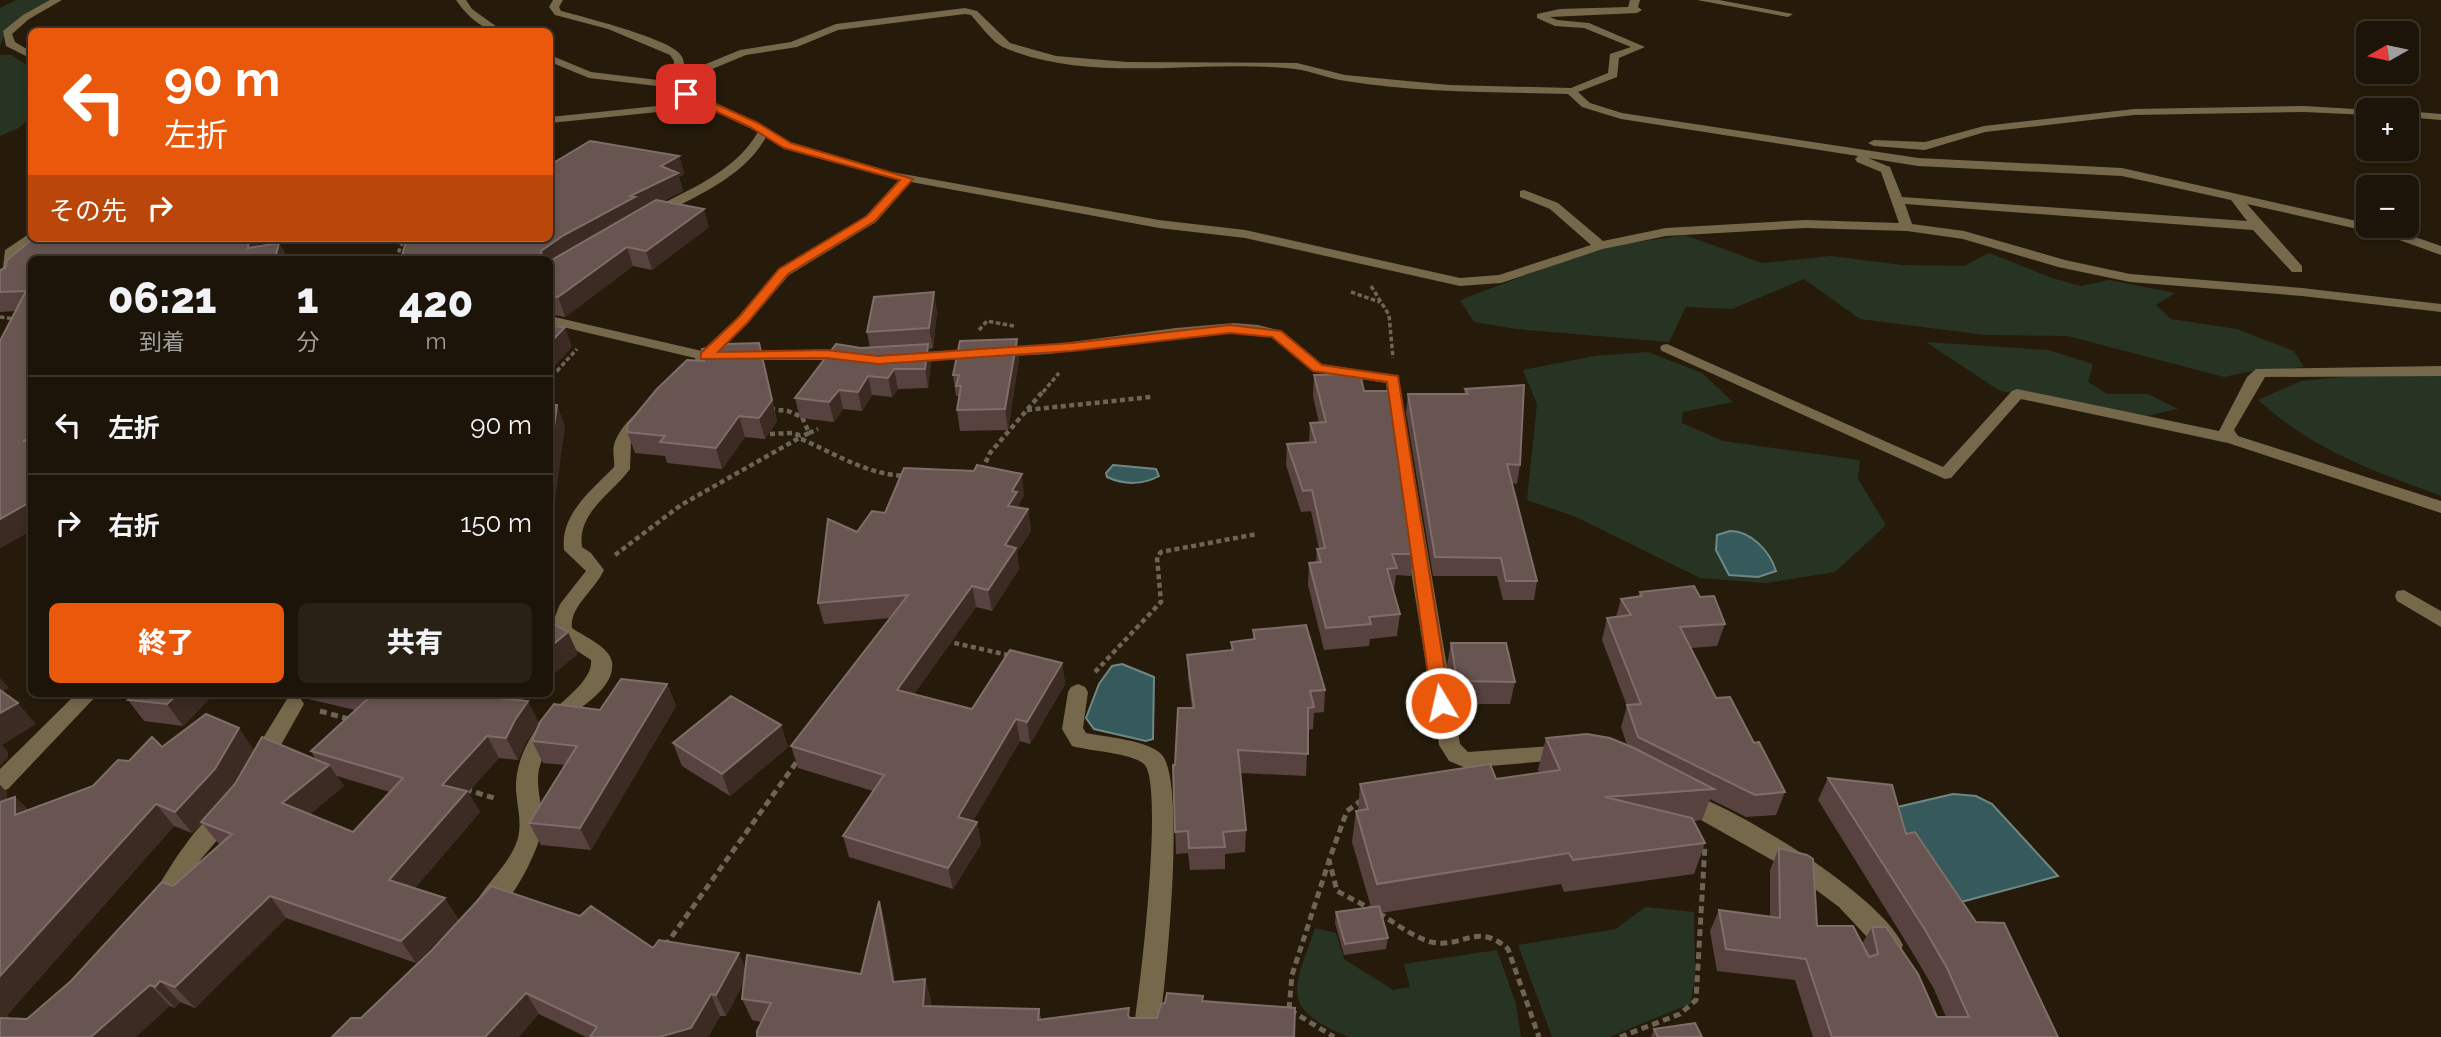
<!DOCTYPE html>
<html lang="ja">
<head>
<meta charset="utf-8">
<style>
  body { margin:0; font-family:Raleway,"Noto Sans JP",sans-serif; background:#292116; color:#f1f3f6; height:100vh; display:flex; flex-direction:column; font-size:26px; white-space:nowrap }
  * { box-sizing:border-box; margin:0 }
  p { font-size:23px; color:#a09e9c }
  .icon { flex:none; width:38px; height:38px; fill:none; stroke:currentColor; stroke-width:2; stroke-linecap:round; stroke-linejoin:round }
  .map { position:relative; flex:1; overflow:hidden }
  .drawer { position:absolute; left:28px; top:256px; width:525px; height:441px; display:flex; flex-direction:column; background:#1c1408; border-radius:10px; box-shadow:0 4px 10px #0003,0 0 0 2px #3a3329 }
  .drawer>* { flex:none }
  .top-card { position:absolute; left:28px; top:28px; width:525px; height:214px; border-radius:10px; box-shadow:0 4px 10px #0003,0 0 0 2px #3a3329; background:#ea580c; color:#fff; overflow:hidden }
  .needle { width:46px; rotate:261deg }
  .fabs { position:absolute; left:2356px; top:21px; display:grid; gap:14px }
  .fabs a { display:grid; place-items:center; width:63px; height:63px; border-radius:10px; background:#1c1408; box-shadow:0 4px 10px #0003,0 0 0 2px #3a3329; font-size:35px }
  .pin { position:absolute; display:grid; place-items:center; width:60px; height:60px; color:#fff; margin:-30px; border-radius:14px; box-shadow:0 4px 10px #0006 }
  .me { position:absolute; width:77px; margin:-38px; rotate:351deg; stroke-linejoin:round; filter:drop-shadow(0 0 5px #0008) }
  .turn { display:flex; align-items:center; gap:24px; height:147px; padding:0 21px; font-size:32px }
  .turn .icon { width:91px; height:91px; stroke-width:2.5 }
  .turn b { display:block; font-size:49px; line-height:60px }
  .then { display:flex; align-items:center; height:66px; padding:0 21px; background:#0003; gap:14px; font-size:26px }
  .eta { display:flex; justify-content:space-evenly; align-items:center; height:119px; text-align:center }
  .eta b { font-size:42px; font-weight:800; line-height:49px }
  .button { display:flex; gap:14px; margin-top:auto; padding:14px 21px }
  .button a { flex:1; height:80px; border-radius:10px; background:#ea580c; color:#fff; font-size:28px; font-weight:800; line-height:80px; text-align:center }
  .button a+a { background:#292116; color:#f1f3f6 }
  ul { padding:0; list-style:none }
  li { display:flex; align-items:center; gap:21px; height:98px; padding:0 21px; border-top:2px solid #3a3329 }
  li div { flex:1 }
  li b { display:block; font-size:26px }
  li em { font-style:normal }
  .map>svg:first-child { display:block }
</style>
</head>
<body>
<div class="map">
<svg width="2441" height="1037" viewBox="0 0 2441 1037">
  <rect width="100%" height="100%" fill="#261b0b"/>
  <path fill="#273424" d="M16,0H55L7,29L0,46V8Z
    M0,55H12L32,69L31,93L25,95L31,100V117L19,128L0,136Z
    M1685,235L1762,263L1831,256L1902,265L1964,266L1989,253L2052,278L2081,286L2109,280L2175,293L2156,305L2171,319L2237,329L2294,351L2304,367L2247,372L2224,377L2068,336L1985,335L1860,319L1804,279L1732,309L1686,307L1669,342L1516,329L1474,322L1460,300L1556,264L1618,245Z
    M1926,342L2048,350L2093,364L2088,382L2107,394H2148L2178,409L2146,416L2000,391Z
    M1648,352L1702,373L1733,402L1683,412L1682,423L1723,441L1860,460L1858,479L1886,525L1835,572L1766,583L1700,578L1576,517L1527,500L1537,404L1523,370L1594,356Z
    M2414,370L2441,371V496C2370,469 2316,452 2258,400L2301,381Z
    M1645,907L1694,912L1695,980L1690,1004L1609,1037H1552L1518,945L1616,929Z
    M1315,928L1336,933L1344,959L1393,990L1410,987L1404,964L1497,950L1516,1004L1521,1037H1349C1278,1008 1294,990 1315,928Z"/>
  <path fill="#365a5c" stroke="#708785" stroke-width="2" d="M1113,465L1156,469L1159,476C1143,485 1124,485 1107,477L1106,473Z
    M1730,531C1752,531 1770,552 1776,571L1758,577L1729,575L1716,550L1717,535Z
    M1122,664L1154,677L1153,739L1146,741L1094,729L1086,718L1099,684L1112,666Z
    M1953,794L1976,796L1992,804L2058,876L1946,906L1889,809Z"/>
  <g fill="none" stroke-linecap="round" stroke-linejoin="round">
    <path stroke="#6e6456" stroke-width="3.5" stroke-dasharray="4.5 2.5" stroke-linecap="butt" d="M396,259L404,238
      M1371,286L1389,315L1393,358
      M1351,292L1380,302
      M0,317L16,319
      M979,330L987,321L1014,326
      M550,372L557,371L577,349
      M1043,392L1059,373"/>
    <path stroke="#6e6456" stroke-width="4.5" stroke-dasharray="5 3.5" stroke-linecap="butt" d="M770,409L788,411L802,417L809,433L800,437
      M1027,410L1151,397
      M809,433L818,429
      M770,434L792,433L802,436
      M982,470L990,453L1044,390
      M615,555L681,505L799,438C834,453 867,475 906,476
      M946,641L1012,656
      M1095,672L1161,602L1157,557L1161,552L1257,534"/>
    <path stroke="#6e6456" stroke-width="5" stroke-dasharray="7 4.5" stroke-linecap="butt" d="M320,711L352,720
      M465,789L497,799
      M1362,800L1347,811L1329,860L1337,891L1371,909
      M1379,913C1395,923 1413,937 1431,942C1463,949 1477,921 1508,949L1539,1037
      M665,946L798,760
      M1289,1009L1292,975L1329,861
      M1290,1010L1334,1037
      M1620,1037L1680,1014L1696,1000L1705,845"/>
    <path fill="#76684b" fill-rule="evenodd" d="M50,0H62L29,19L12,34L15,42L32,52V59L6,46L3,31L23,15Z
      M456,0H466L472,9L504,32C484,32 467,16 456,0Z
      M553,0H563L559,7L561,11C584,17 666,38 679,53C685,59 684,65 684,73L740,50L791,42L836,24L965,8L977,11L1010,43L1056,56L1127,62L1297,63L1345,75L1449,85L1571,88L1608,73L1610,54L1631,47L1584,28L1555,26L1537,18V14L1560,9L1628,7L1630,0H1640L1638,7L1642,10L1637,13L1550,17L1557,20L1589,23L1645,47L1619,58L1617,77L1578,92L1590,103L1622,113L1918,158L2122,168L2392,229L2441,246V255L2388,236L2247,204L2302,266V272H2292L2253,230L1905,204L1912,224L1964,231L2065,260L2130,274L2302,288L2441,304V312L2302,296L2130,282L2058,267L1963,239L1907,231L1805,228L1666,236L1603,249L1501,283L1460,286L1245,238L1159,228L911,182L876,222L789,275L748,323L719,351L826,350L858,354L860,357L858,360H709L701,365L696,363L695,358L550,324V316L702,351L738,317L779,269L866,216L899,180L783,147L766,137C745,177 694,197 657,217H647V211C687,191 735,172 758,132L707,107L550,123V117L696,102L665,87L589,78L550,62V55L591,72L666,81L673,78L674,61L670,55L608,29L555,15L549,7ZM965,14L971,15C980,25 993,43 1005,48C1093,85 1203,58 1295,69C1312,71 1329,79 1346,81C1419,93 1495,92 1568,94L1582,107L1621,119L1858,156L1855,159L1857,162L1881,172L1899,223L1805,220L1666,228L1603,241L1558,203L1524,190L1520,191V197L1550,209L1591,245L1499,275L1460,278L1245,230L1159,220L892,172L791,143L758,123L676,84L746,55L797,47L838,30ZM1868,158L1918,166L2122,176L2231,200L2247,221L1902,197L1890,167Z
      M1697,0H1719L1793,14L1788,17Z
      M2304,106L2372,110H2368V115L2304,112L2134,115L1985,132L1925,150L1874,146L1868,143L1874,140L1925,142L1984,126L2134,109Z
      M2406,111L2441,114V120L2406,117Z
      M32,232V238H37L19,252L16,284L0,293L5,250Z
      M1234,323L1258,325L1282,331L1322,364L1398,376L1460,744L1468,752L1565,745L1572,747L1576,753L1572,759L1466,768L1449,761L1439,745L1406,540L1386,383L1313,371L1272,337L1234,332L1176,336L1049,354L908,362L901,358L908,354L1049,345L1176,328Z
      M1667,344L1943,467L2012,391L2017,389L2219,431L2247,377L2256,369L2441,366V376L2265,377L2234,430L2238,436L2441,501V513L2228,443L2021,399L1951,478L1945,479L1662,351L1660,348L1662,345Z
      M643,411L651,416L631,441L630,469C612,494 577,512 582,547L591,553L604,570C596,589 569,607 572,628C583,636 610,647 612,662C616,690 575,709 560,726C550,739 543,754 539,769C535,789 544,808 542,827C540,849 512,903 493,914C487,917 483,915 478,913L474,906C486,882 510,865 518,838C522,821 517,806 516,790C515,768 524,747 536,729C549,708 594,684 591,660L556,637L552,624L560,604L586,571L564,550C560,514 591,491 614,467C615,460 612,452 614,445C617,433 631,414 643,411Z
      M2404,590L2441,611V627L2397,601L2395,596L2397,591Z
      M1078,684L1085,687L1088,692L1083,728L1086,733C1105,737 1149,740 1162,755C1187,784 1165,993 1158,1037H1132C1139,1002 1165,783 1144,764C1132,753 1089,751 1072,746L1062,729L1068,692L1071,687Z
      M77,693H99L8,789L0,792V769Z
      M294,696L301,699L304,704L268,768L260,770L252,768L249,762L252,756L287,699Z
      M1684,791C1738,809 1879,894 1903,945L1900,953L1891,956L1882,953L1839,907L1788,869L1676,806L1673,800L1676,794Z
      M224,808L232,811L235,817L232,823L201,859L168,911L160,914L152,911L148,904L152,897C166,874 199,816 224,808Z"/>
  </g>
  <path fill="#574240" fill-rule="evenodd" d="M679,156L684,174L679,177L683,191L662,201L709,227L652,270L633,266L565,317L550,314V259Z
    M34,238H221V243H227V238H260L259,246L279,243L288,259H32V530L0,548V341L15,311L0,312V270L5,268L7,260Z
    M937,311L933,348L929,349L931,363L928,388L898,389L892,397L872,395L862,411L843,409L834,422L800,418L795,398L861,348H870L867,332Z
    M1017,339L1019,359L1008,430L960,431L957,410L959,400L958,396H956L953,375Z
    M704,361L764,363L777,421L765,439L745,437L722,469L667,463L665,456L635,453L627,432Z
    M1314,375L1364,391L1413,554L1411,576L1396,575L1394,590H1393L1400,614L1397,636L1370,639L1369,646L1324,650L1308,585L1309,563H1316L1317,549H1319L1311,511L1301,512L1286,465L1287,444L1309,442L1310,423H1319L1313,396Z
    M1465,389L1520,465L1517,484L1512,483L1537,581L1534,600H1503L1497,576H1433L1406,412L1408,394H1464Z
    M1024,495L1019,504V508L1028,509L1031,531L1017,552L1019,569L992,611L976,607L914,694L972,709L1062,663L1065,684L1030,744L1020,741L973,821L977,822L981,844L953,889L849,857L843,836L873,791L798,768L791,746L890,618L824,624L818,603L857,532L885,513Z
    M1640,592L1700,597L1725,624L1717,646L1691,648L1716,698L1754,743L1785,792L1776,815L1746,817L1710,799L1702,820L1694,821L1705,843L1694,874L1564,892L1561,884L1381,913L1388,938L1386,949L1344,955L1335,923L1336,912L1371,907L1352,842L1356,811H1358L1360,784L1496,779L1540,773L1538,770L1546,738L1627,745L1621,727L1627,706L1602,640L1607,618L1616,617L1621,599L1638,597Z
    M1253,630L1325,690L1324,712L1314,713L1313,729L1308,730L1306,776L1240,773L1246,830L1245,852L1225,854V869L1190,870L1188,853L1176,854L1173,765H1175L1192,708L1188,677L1187,655L1231,650V642L1253,639Z
    M1451,643L1515,682L1510,704H1453L1447,665Z
    M667,684L676,706L591,850L541,845L529,823L565,765L543,763L532,741L600,710Z
    M135,693H215L183,726L144,721L128,700Z
    M285,693H530L520,701L539,723L526,742L518,760L499,758L468,792L480,812L415,888L459,920L416,963L286,918L195,1008L180,1002L175,1008L170,1006L0,1037V785L7,792V800L15,797L28,810L93,786L129,761L162,747L254,750L316,760L311,751L355,710L304,698L295,694ZM337,776L390,792L353,832L310,814L344,786ZM202,823L218,843L221,845L173,886L71,981L27,1019H11L7,1015L174,826L192,833Z
    M781,725L788,747L730,796L682,766L673,743Z
    M1828,778L1906,834L1976,922L2058,1037H1813L1795,980L1717,971L1710,931L1719,910L1770,917V870L1779,848L1817,926L1862,944L1872,927L1937,1017H1946L1934,989L1911,950L1818,800Z
    M885,923L895,981L925,979L931,1001V1006L1039,1009L1041,1019L1130,1018H1157L1203,1001L1294,1037L761,1022L752,1020L742,999L744,982L726,1016H720L708,1037H586L539,1014L361,1018L653,948L745,969L861,974Z
    M1654,1029L1702,1037H1651Z"/>
  <path fill="#3c2b23" d="M679,156L684,174L679,177L683,191L640,213L550,269V259H542L541,251L564,235L630,196L661,166Z
    M704,209L709,227L652,270L646,251Z
    M210,238H221L219,259L209,242Z
    M249,238H260L258,259L248,248Z
    M279,243L288,259H275Z
    M627,247L633,266L565,317L558,297Z
    M934,292L937,311L933,348L929,328Z
    M565,327L572,347L550,371V343Z
    M1017,339L1019,359L1008,430L1005,409Z
    M759,343L777,421L765,439L759,418Z
    M928,344L931,363L928,388L925,369Z
    M894,369L898,389L892,397L888,378Z
    M868,376L872,395L862,411L858,392Z
    M839,390L843,409L834,422L829,402Z
    M557,405L565,426L554,509L550,510V456Z
    M739,416L745,437L722,469L716,448Z
    M1022,474L1024,495L1019,504L1020,513L1008,506L1012,491Z
    M32,501V530L0,548V519Z
    M1028,509L1031,531L1017,552L1019,569L992,611L988,590L1005,545Z
    M972,586L976,607L902,711L897,690Z
    M568,632L578,654L550,677V647Z
    M1062,663L1065,684L1030,744L1027,722Z
    M0,678L9,688L0,693Z
    M667,684L676,706L591,850L580,828Z
    M179,693H215L183,726L167,704Z
    M492,693H530L499,718L487,697Z
    M528,701L539,723L526,742L518,760L506,738L515,720Z
    M18,703L36,724L2,745L8,752V758L0,766V713Z
    M1016,719L1020,741L963,838L958,817Z
    M781,725L788,747L730,796L722,774Z
    M239,728L254,750L231,790L192,833L175,812Z
    M487,736L499,758L468,792L480,812L403,902L389,880L442,785Z
    M329,765L344,786L297,825L282,803Z
    M0,785L7,792L6,830L0,824Z
    M15,797L35,819L15,815Z
    M156,804L174,826L7,1015L20,1027L0,1025V976Z
    M977,822L981,844L953,889L948,868Z
    M270,896L286,918L195,1008L175,987Z
    M445,898L459,920L416,963L401,941Z
    M879,901L885,923L899,1003L893,982Z
    M739,953L748,975L726,1016L716,995Z
    M925,979L931,1001L929,1027L923,1006Z
    M160,981L180,1002L175,1008L155,987Z
    M150,985L170,1006L136,1037H91Z
    M526,993L539,1014L519,1037H485Z
    M711,994L720,1016L708,1037H659Z"/>
  <path fill="#685551" stroke="#7f6d69" stroke-width="2" d="M590,141L679,156L661,166L678,173L630,196L635,197L564,235L541,251L542,259H401L407,238H550V165Z
    M656,200L704,209L646,251L627,247L558,297L550,296V261Z
    M34,238H210L209,242L227,243V238H249L248,248L279,243L275,259H32V437L23,441H32V493L29,495L32,496V501L0,519V341L26,291L0,292V270L5,268L7,260Z
    M934,292L929,328L867,332L874,297Z
    M550,326L565,327L550,343Z
    M1017,339L1005,409L957,410L961,386H956L959,375H953L960,341Z
    M759,343L772,400L759,418L739,416L716,448L660,442L665,436L627,432L628,424L657,389L687,360L704,361L702,349L729,344Z
    M836,344L861,348L928,344L925,369H894L888,378L868,376L858,392L839,390L829,402L795,398Z
    M1360,374L1364,391H1389L1413,554H1392L1397,568L1387,569L1400,614L1369,617L1371,624L1326,628L1309,563L1321,562L1317,549L1325,548L1312,490L1303,491L1287,444L1316,442L1310,423L1326,422L1314,375Z
    M1524,385L1520,465L1507,464L1537,581H1506L1501,558L1435,557L1408,394H1468L1465,389Z
    M550,405H557L550,456Z
    M977,465L1022,474L1012,491L1017,492L1008,506L1028,509L1005,545L1016,548L988,590L972,586L897,690L972,709L1010,650L1062,663L1027,722L1016,719L958,817L977,822L948,868L843,836L884,775L791,746L908,595L818,603L828,519L857,532L872,511L885,513L904,468L974,471Z
    M1694,586L1700,597L1714,596L1725,624L1680,627L1716,698L1730,697L1754,743L1759,742L1785,792L1755,795L1638,737L1627,705L1641,704L1607,618L1631,615L1621,599L1642,596L1640,592Z
    M550,622L568,632L550,647Z
    M1306,625L1325,690L1310,691L1314,707L1308,708V754L1238,750L1246,830L1223,832L1225,847L1189,848L1188,831L1175,832L1173,765H1175L1178,708H1194L1187,655L1233,650L1231,642L1255,639L1253,630Z
    M1451,643H1506L1515,682L1457,681Z
    M621,679L667,684L580,828L529,823L577,746L532,741L540,722L554,704L600,710Z
    M0,690L18,703L0,713Z
    M135,693H179L167,704L128,700Z
    M365,693H492L487,697L528,701L515,720L506,738L487,736L442,785L467,791L389,880L445,898L401,941L270,896L175,987L160,981L155,987L150,985L91,1037H0V1018L27,1019L71,981L162,882L173,886L232,834L201,822L235,784L262,737L329,765L282,803L353,832L403,778L311,751L372,695Z
    M731,696L781,725L722,774L673,743Z
    M206,714L239,728L215,769L175,812L156,804L0,976V802L15,797V815L93,786L118,760L129,761L152,737L162,747Z
    M1587,734L1610,738L1634,748L1714,789L1605,797L1692,818L1705,843L1573,860L1569,853L1377,884L1356,811L1368,809L1360,784L1490,764L1496,779L1560,770L1546,738Z
    M1828,778L1892,785L1906,834L1915,832L1976,922L2004,923L2058,1037H1832L1806,959L1726,949L1719,910L1780,918L1779,848L1807,855L1813,859L1817,926H1853L1869,957L1878,954L1872,927H1886L1918,974L1937,1017H1969L1947,968L1924,928Z
    M491,886L580,916L591,906L653,948L659,940L739,953L716,995L711,994L691,1028L659,1037H590L597,1027L526,993L485,1037H332L351,1018H361L432,950Z
    M879,901L893,982L925,979L923,1006L1039,1009L1038,1020L1129,1008L1128,1015L1130,1018H1157L1161,1004L1165,1003L1167,993L1203,996L1202,1001L1295,1008L1294,1037H757V1031L771,1003L742,999L747,955L861,974Z
    M1379,906L1388,938L1345,944L1336,912Z
    M1695,1023L1702,1037H1658L1654,1029Z"/>
  <path fill="#ea580c" stroke="#983908" stroke-width="2" d="M682,92H689L758,123L791,143L913,179L875,221L788,274L748,322L718,352L826,350L878,356L1072,343L1230,325L1281,331L1322,365L1398,376L1450,703L1448,708H1435L1432,703L1387,382L1313,371L1272,337L1230,333L1072,351L878,364L826,358L701,359V353L739,317L779,269L867,216L900,180L784,148L750,127L682,96Z"/>
</svg>
<div class="fabs">
<a><svg class="needle" viewBox="-14 -14 28 28"><path d="M0-13l5 13h-10z" fill="#e53935"/><path d="M0 13l5-13h-10z" fill="#a09e9c"/></svg></a>
<a>+</a>
<a>−</a>
</div>
<div class="pin" style="left:686px;top:94px;background:#d93025"><svg class="icon" aria-label="arrive" viewBox="0 0 24 24"><path d="M6 21V4h12l-3 4 3 4H6"/></svg></div>
<svg class="me" style="left:1441px;top:703px" viewBox="-20 -20 40 40"><circle r="17" fill="#ea580c" stroke="#fff" stroke-width="3"/><path d="M0-11L8 9 0 5-8 9z" fill="#fff"/></svg>
<div class="top-card">
<div class="turn"><svg class="icon" aria-label="left" viewBox="0 0 24 24"><path d="M17 20v-9H6M10 6l-5 5 5 5"/></svg><div><b>90 m</b>左折</div></div>
<div class="then">その先<svg class="icon" aria-label="right" viewBox="0 0 24 24"><path d="M7 20v-9h11M14 6l5 5-5 5"/></svg></div>
</div>
<section class="drawer">
<div class="eta">
<div><b>06:21</b><p>到着</p></div>
<div><b>1</b><p>分</p></div>
<div><b>420</b><p>m</p></div>
</div>
<ul>
<li><svg class="icon" aria-label="left" viewBox="0 0 24 24"><path d="M17 20v-9H6M10 6l-5 5 5 5"/></svg><div><b>左折</b></div><em>90 m</em></li>
<li><svg class="icon" aria-label="right" viewBox="0 0 24 24"><path d="M7 20v-9h11M14 6l5 5-5 5"/></svg><div><b>右折</b></div><em>150 m</em></li>
</ul>
<div class="button"><a>終了</a><a>共有</a></div>
</section>
</div>
</body>
</html>
